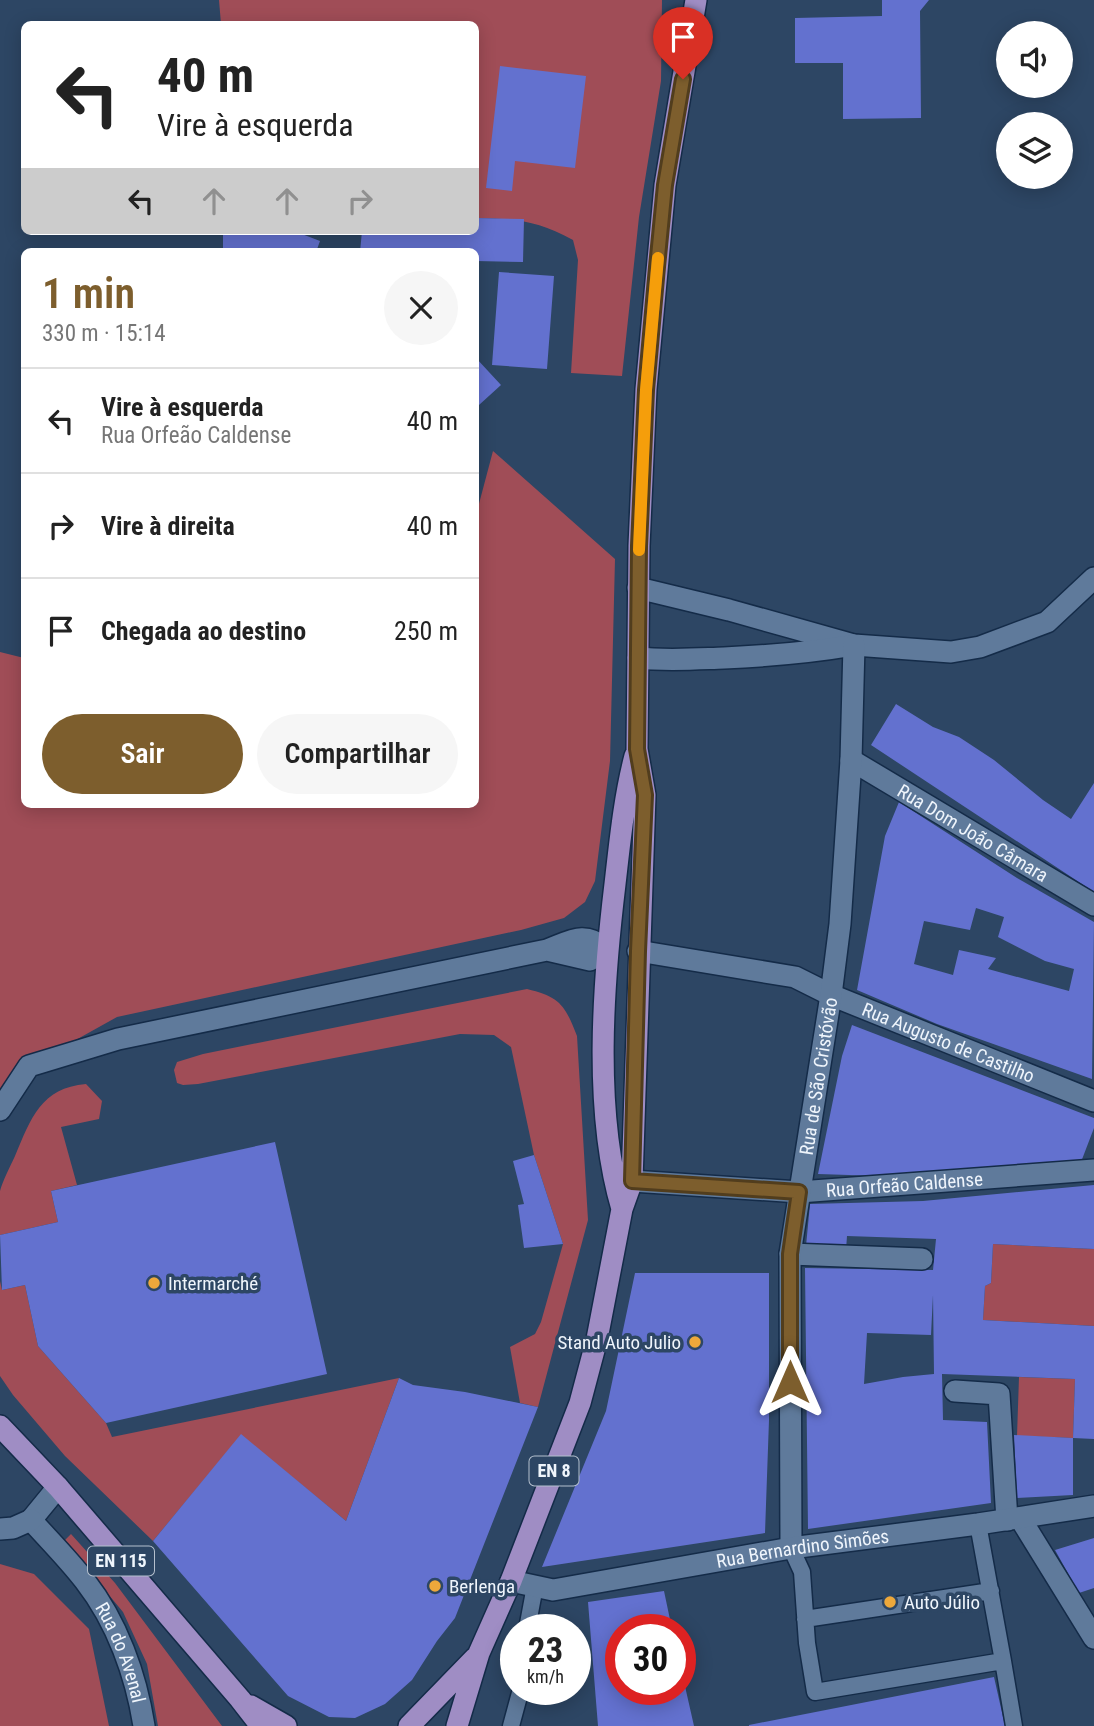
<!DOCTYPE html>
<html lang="pt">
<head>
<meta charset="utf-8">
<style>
  body { margin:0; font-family:"Roboto Condensed",sans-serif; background:#f6f6f6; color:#222; height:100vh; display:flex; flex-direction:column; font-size:26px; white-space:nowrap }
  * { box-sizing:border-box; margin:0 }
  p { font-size:23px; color:#767676 }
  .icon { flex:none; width:38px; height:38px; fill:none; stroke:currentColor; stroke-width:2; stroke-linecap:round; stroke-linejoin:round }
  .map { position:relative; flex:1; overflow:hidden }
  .side { position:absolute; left:21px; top:248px; width:458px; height:560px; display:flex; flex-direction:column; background:#fff; border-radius:10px; box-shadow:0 4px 18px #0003 }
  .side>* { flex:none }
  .banner { position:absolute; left:21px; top:21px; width:458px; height:214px; border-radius:10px; box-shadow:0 4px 18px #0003; background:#fff; color:#222; overflow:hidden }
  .controls { position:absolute; left:996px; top:21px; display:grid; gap:14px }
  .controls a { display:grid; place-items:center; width:77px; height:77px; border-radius:50%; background:#fff; box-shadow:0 4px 18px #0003; font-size:35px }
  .speed { position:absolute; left:500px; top:1614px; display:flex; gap:14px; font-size:35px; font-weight:700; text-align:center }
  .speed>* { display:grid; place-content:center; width:91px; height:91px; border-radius:50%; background:#fff; box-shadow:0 4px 18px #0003; line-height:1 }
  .speed small { font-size:18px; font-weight:400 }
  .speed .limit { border:10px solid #d22; background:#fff; color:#111 }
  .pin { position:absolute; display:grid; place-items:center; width:60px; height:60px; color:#fff; margin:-72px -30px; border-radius:50% 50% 50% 0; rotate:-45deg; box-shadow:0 0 7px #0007 }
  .pin .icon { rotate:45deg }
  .me { position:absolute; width:77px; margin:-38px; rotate:0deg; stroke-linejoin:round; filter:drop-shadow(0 0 5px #0008) }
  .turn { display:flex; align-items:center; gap:24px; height:147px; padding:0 21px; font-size:32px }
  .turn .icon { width:91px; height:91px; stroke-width:2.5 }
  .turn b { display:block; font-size:49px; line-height:60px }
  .lanes { display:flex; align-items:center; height:66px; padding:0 21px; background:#0003; justify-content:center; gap:35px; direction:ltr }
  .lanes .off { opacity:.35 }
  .round { display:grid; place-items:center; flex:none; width:74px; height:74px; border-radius:37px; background:#f6f6f6 }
  .headline { display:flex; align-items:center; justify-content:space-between; height:119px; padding:0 21px }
  h1 { font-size:42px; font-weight:600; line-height:52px; color:#7d5e2d }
  .cta { display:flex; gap:14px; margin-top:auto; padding:14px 21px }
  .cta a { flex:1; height:80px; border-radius:42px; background:#7d5e2d; color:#fff; font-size:28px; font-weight:600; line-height:80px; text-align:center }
  .cta a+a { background:#f6f6f6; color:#222 }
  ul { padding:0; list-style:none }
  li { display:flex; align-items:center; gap:21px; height:105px; padding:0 21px; border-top:2px solid #e0e0e0 }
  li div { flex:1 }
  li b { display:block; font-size:26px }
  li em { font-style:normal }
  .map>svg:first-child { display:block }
</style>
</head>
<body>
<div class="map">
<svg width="1094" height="1726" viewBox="0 0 1094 1726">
  <rect width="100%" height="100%" fill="#2d4664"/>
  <path fill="#a04d57" d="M219,0H662L661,81L639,217L622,376L571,373L578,260L573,240C537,220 516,219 476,218V24H221Z
    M493,451L615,559L610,761L595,881L585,902L564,918L521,930L117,1017L29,1066L0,1110V652L24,658V805H476V515Z
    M527,989C560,997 565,1005 577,1036L588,1220L538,1407L520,1403L510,1347L535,1334L541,1322L563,1244L534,1155L511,1047L494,1035L460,1034L198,1084L183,1085L177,1083L174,1070L177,1062L203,1054Z
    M86,1084L102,1101L99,1119L61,1127L77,1185L51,1191L58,1222L0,1235C0,1222 0,1205 0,1191C3,1180 10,1167 15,1156C31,1118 41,1088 86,1084Z
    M993,1244L1094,1249V1326L983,1320L985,1286L991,1283Z
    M0,1281L2,1290L25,1285L38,1346L106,1423L112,1437L399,1378L346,1521L241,1435L153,1541L65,1456L13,1395L0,1376Z
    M1019,1377L1075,1379L1073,1438L1017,1436Z
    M71,1534L115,1583L222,1726H158L147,1664L123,1612L64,1541Z
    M0,1564L34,1574L89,1629L109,1726H0Z"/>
  <path fill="#6371cf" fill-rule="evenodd" d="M882,0H929L920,11L921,118L843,119V63H795V18L882,16Z
    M500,66L586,76L575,168L515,161L512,191L486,188Z
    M476,218L524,219L523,262L476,261V252H360L362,231H476Z
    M223,231H294L320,241L316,252H223Z
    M499,272L554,276L547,369L492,365Z
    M476,358L501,385L479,405L476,401Z
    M896,704L933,727L959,737L994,760L1043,800L1071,819L1094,783V892L871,745Z
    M899,802L1017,878L1094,922L1092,1079L937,1024L857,990L885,836ZM976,908L1004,917L998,937L1045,961L1074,969L1069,991L988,969L996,958L959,950L953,975L914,964L924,921L970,930Z
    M852,1025L1094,1118V1128L1081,1162L880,1176L818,1174L842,1056Z
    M275,1142L327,1374L106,1423L38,1346L25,1285L2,1290L0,1235L58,1222L51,1191Z
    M534,1155L563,1244L524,1248L518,1205L524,1204L513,1161Z
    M1094,1185V1249L993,1244L991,1283L985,1286L983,1320L1094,1326V1439L1073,1438L1075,1379L942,1374L943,1420L987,1422L991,1503L808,1529L805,1268L933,1270L936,1239L847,1236L846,1250L806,1246L810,1204L923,1201ZM933,1295L934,1374L903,1377L864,1384L867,1333L931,1335Z
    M635,1273H769V1420L765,1533L542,1567L606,1411Z
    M399,1378L413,1385L465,1392L538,1407L455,1618L437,1641L412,1680L385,1704L355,1718L329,1717L288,1696L153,1541L241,1434L346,1521Z
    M1014,1435L1073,1438V1495L1017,1498Z
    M1094,1538V1588L1079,1593L1055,1550Z
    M664,1591L672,1629H621V1689H681L682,1673L694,1726H598L588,1602Z
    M994,1677L1005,1726H749V1725Z"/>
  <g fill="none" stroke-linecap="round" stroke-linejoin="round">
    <defs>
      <path id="lane" d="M978,1524L1003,1661
        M791,1548L802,1572L807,1643L815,1692L1003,1661L1014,1726
        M805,1619L991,1591
        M527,1629L535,1586
        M511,1726L521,1689"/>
      <g id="street">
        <path d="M638,588L729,610L854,645L951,652L980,647L1047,622L1094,578"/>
        <path d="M638,658C667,661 695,659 724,658C766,656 807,653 848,646"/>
        <path id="s1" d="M851,760L1094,905"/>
        <path id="s2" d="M638,951L795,977L831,995L1094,1101"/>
        <path d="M0,1110L29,1066L118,1039L547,950C573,940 584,931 607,949L590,960L547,950"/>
        <path id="s3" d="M632,1181L799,1192L1094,1170"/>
        <path d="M790,1254L922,1259"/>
        <path d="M955,1391L999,1394L1007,1520"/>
        <path id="s4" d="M58,1487L31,1520C49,1540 69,1560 85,1581C117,1622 136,1675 144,1726"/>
        <path d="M1020,1518L1094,1638"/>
        <path d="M0,1529L13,1528L31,1520"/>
        <path id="s5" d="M791,1548L790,1254L831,995L840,924L851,760L854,645"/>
        <path id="s6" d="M511,1581L553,1590L791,1548L978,1524L1094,1506"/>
      </g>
      <path id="primary" d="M622,1209C593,1111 603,984 615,884C620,841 624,798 635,756
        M0,1426L58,1487L240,1699L261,1726
        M251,1706L286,1726
        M409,1726L475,1658
        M457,1726L479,1653L511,1581L580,1403L597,1339L622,1209L632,1181L645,795L637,749L639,546L646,389L665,185L696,0"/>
    </defs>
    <use href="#lane" stroke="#142b48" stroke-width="19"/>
    <use href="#street" stroke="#142b48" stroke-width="24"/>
    <use href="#primary" stroke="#142b48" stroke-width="24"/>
    <use href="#lane" stroke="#5f7a9b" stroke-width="16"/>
    <use href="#street" stroke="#5f7a9b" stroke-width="21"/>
    <use href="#primary" stroke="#9f8dc4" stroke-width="21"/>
  </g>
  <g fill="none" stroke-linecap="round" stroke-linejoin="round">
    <defs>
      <path id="route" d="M683,79L665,185L657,267L646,390L639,546L637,749L645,795L638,951L632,1181L799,1192L790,1254V1382"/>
    </defs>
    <use href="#route" stroke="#513d1d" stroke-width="18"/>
    <use href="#route" stroke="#7d5e2d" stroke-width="12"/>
    <path stroke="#f59e0b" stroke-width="12" d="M639,550L646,390L658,258"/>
  </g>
  <g fill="#eda83b" stroke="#2d4664" stroke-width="2.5">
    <circle cx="154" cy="1283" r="7"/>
    <circle cx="695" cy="1342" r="7"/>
    <circle cx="435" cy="1586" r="7"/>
    <circle cx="890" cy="1602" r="7"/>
  </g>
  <g text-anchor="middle" stroke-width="7" stroke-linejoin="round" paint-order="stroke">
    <g fill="#2d4664" stroke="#b5c0ce" stroke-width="2">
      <rect x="529.5" y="1456.5" width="49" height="29" rx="5"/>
      <rect x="88" y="1546.5" width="66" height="29" rx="5"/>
    </g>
    <g font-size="18" font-weight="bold" fill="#eff5fc">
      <text x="554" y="1477">EN 8</text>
      <text x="121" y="1567">EN 115</text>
    </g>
    <g font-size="19" fill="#eff5fc" stroke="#2d4664">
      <text dy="7" stroke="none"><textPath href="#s1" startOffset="142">Rua Dom João Câmara</textPath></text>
      <text dy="7" stroke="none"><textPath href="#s2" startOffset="326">Rua Augusto de Castilho</textPath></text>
      <text dy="7" stroke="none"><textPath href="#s5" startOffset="474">Rua de São Cristóvão</textPath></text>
      <text dy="7" stroke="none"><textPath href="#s3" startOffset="273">Rua Orfeão Caldense</textPath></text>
      <text dy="7" stroke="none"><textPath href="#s6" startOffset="296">Rua Bernardino Simões</textPath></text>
      <text dy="7" stroke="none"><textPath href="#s4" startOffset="205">Rua do Avenal</textPath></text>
    </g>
    <g font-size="19" fill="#eff5fc" stroke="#2d4664" text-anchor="start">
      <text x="168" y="1290">Intermarché</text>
      <text x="681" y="1349" text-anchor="end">Stand Auto Julio</text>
      <text x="449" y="1593">Berlenga</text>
      <text x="904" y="1609">Auto Júlio</text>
    </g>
  </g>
</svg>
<div class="controls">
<a><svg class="icon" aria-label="sound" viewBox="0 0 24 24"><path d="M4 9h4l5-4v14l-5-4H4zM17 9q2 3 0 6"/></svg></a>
<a><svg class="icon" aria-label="layers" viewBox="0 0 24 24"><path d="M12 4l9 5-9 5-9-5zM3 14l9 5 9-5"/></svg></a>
</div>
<div class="speed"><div>23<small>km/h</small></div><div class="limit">30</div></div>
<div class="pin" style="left:683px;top:79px;background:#d93025"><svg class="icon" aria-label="arrive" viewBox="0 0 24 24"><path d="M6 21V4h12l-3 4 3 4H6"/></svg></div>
<svg class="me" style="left:790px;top:1382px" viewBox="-20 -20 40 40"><path d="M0-17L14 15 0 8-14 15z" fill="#7d5e2d" stroke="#fff" stroke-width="4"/></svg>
<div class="banner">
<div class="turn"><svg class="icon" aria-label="left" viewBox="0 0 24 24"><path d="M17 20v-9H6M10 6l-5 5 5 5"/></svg><div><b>40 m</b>Vire à esquerda</div></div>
<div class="lanes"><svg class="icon" aria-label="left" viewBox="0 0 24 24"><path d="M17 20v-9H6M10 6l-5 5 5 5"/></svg><svg class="icon off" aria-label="ahead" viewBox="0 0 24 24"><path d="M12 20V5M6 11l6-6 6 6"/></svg><svg class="icon off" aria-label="ahead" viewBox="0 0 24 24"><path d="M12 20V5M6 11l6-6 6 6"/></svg><svg class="icon off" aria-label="right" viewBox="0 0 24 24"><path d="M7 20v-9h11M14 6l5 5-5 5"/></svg></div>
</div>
<section class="side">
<div class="headline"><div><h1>1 min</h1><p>330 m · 15:14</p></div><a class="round"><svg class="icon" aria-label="close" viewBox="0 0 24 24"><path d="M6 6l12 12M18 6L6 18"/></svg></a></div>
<ul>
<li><svg class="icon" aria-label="left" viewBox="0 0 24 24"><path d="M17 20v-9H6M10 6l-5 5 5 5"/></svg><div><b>Vire à esquerda</b><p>Rua Orfeão Caldense</p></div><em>40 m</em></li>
<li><svg class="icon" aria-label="right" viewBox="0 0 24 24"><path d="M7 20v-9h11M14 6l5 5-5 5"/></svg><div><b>Vire à direita</b></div><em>40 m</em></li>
<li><svg class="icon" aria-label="arrive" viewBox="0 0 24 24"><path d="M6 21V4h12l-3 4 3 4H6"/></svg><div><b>Chegada ao destino</b></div><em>250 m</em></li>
</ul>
<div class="cta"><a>Sair</a><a>Compartilhar</a></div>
</section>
</div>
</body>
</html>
